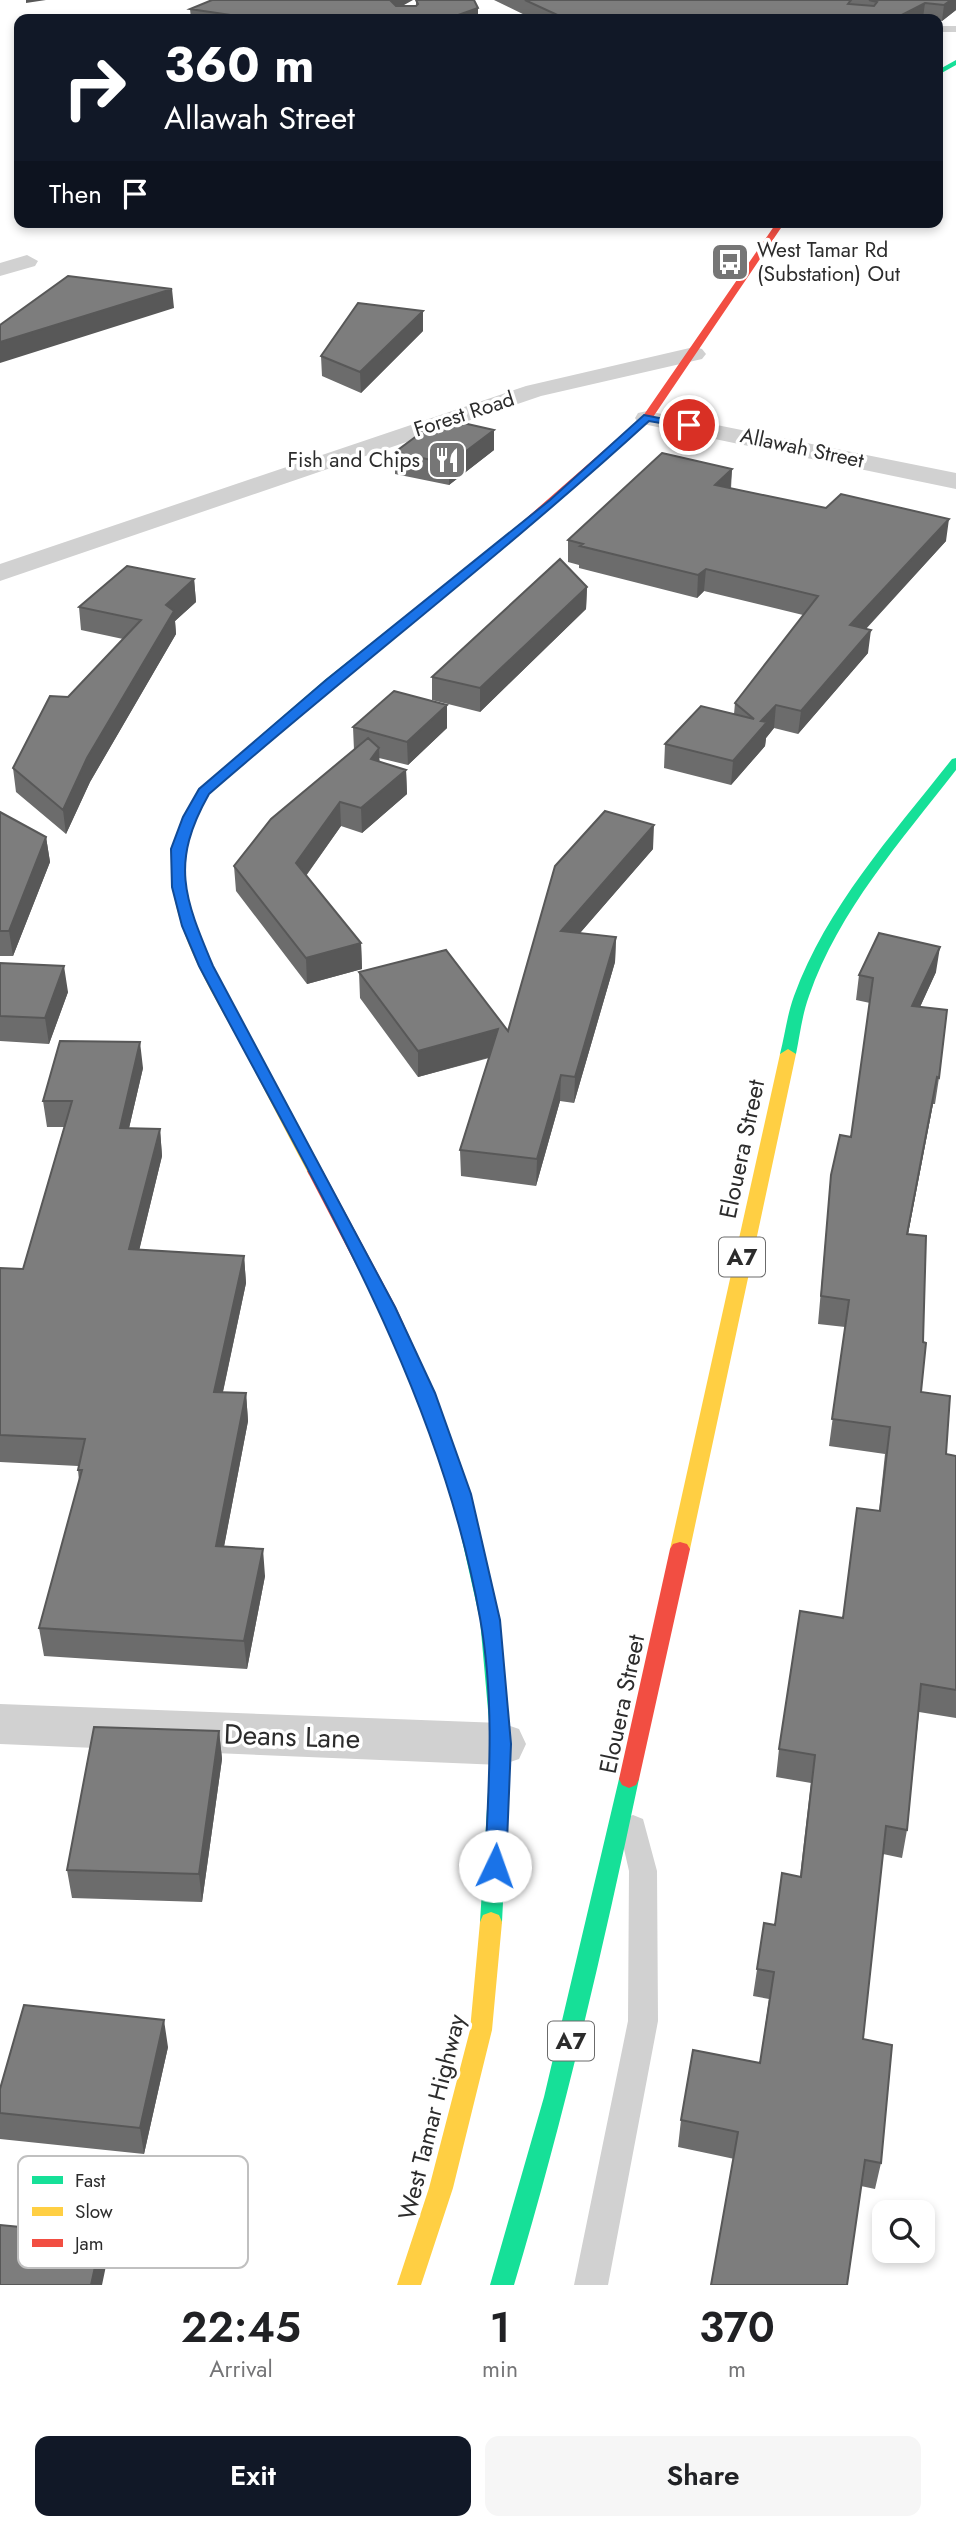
<!DOCTYPE html>
<html lang="en">
<head>
<meta charset="utf-8">
<style>
  body { margin:0; font-family:Jost,sans-serif; background:#f6f6f6; color:#202124; height:100vh; display:flex; flex-direction:column; font-size:26px; white-space:nowrap }
  * { box-sizing:border-box; margin:0 }
  p { font-size:23px; color:#757577 }
  .icon { flex:none; width:38px; height:38px; fill:none; stroke:currentColor; stroke-width:2; stroke-linecap:round; stroke-linejoin:round }
  .map { position:relative; height:2285px; overflow:hidden }
  .sheet { display:flex; flex-direction:column; background:#fff; flex:1 }
  .sheet>* { flex:none }
  .guide { position:absolute; left:14px; top:14px; width:929px; height:214px; border-radius:14px; box-shadow:0 4px 10px #0003; background:#111827; color:#fff; overflow:hidden }
  .controls { position:absolute; left:872px; top:2200px; display:grid; gap:14px }
  .controls a { display:grid; place-items:center; width:63px; height:63px; border-radius:14px; background:#fff; box-shadow:0 4px 10px #0003; font-size:35px }
  .pin { position:absolute; display:grid; place-items:center; width:60px; height:60px; color:#fff; margin:-30px; border:4px solid #fff; border-radius:50%; box-shadow:0 2px 7px #0007 }
  .me { position:absolute; width:77px; margin:-38px; rotate:3deg; stroke-linejoin:round; filter:drop-shadow(0 0 5px #0008) }
  .turn { display:flex; align-items:center; gap:24px; height:147px; padding:0 35px; font-size:32px }
  .turn .icon { width:91px; height:91px; stroke-width:2.5 }
  .turn b { display:block; font-size:49px; line-height:60px }
  .then { display:flex; align-items:center; height:66px; padding:0 35px; background:#0003; gap:14px; font-size:26px }
  .eta { display:flex; justify-content:space-evenly; align-items:center; height:119px; text-align:center }
  .eta b { font-size:42px; font-weight:600; line-height:49px }
  .button { display:flex; gap:14px; margin-top:auto; padding:14px 35px }
  .button a { flex:1; height:80px; border-radius:14px; background:#111827; color:#fff; font-size:28px; font-weight:600; line-height:80px; text-align:center }
  .button a+a { background:#f6f6f6; color:#202124 }
  .map>svg:first-child { display:block }
</style>
</head>
<body>
<div class="map">
<svg width="956" height="2285" viewBox="0 0 956 2285">
  <rect width="100%" height="100%" fill="#fff"/>
  <g fill="none" stroke-linecap="round" stroke-linejoin="round">
    <path fill="#d1d1d1" fill-rule="evenodd" d="M938,26H956V32H938Z
      M633,1815L643,1819L657,1871L658,2021L608,2285H574L628,2021L629,1871L619,1827L623,1819Z"/>
    <path fill="#d1d1d1" fill-rule="evenodd" d="M27,255L38,261L35,266L0,276V263Z
      M694,347L702,349L706,354L702,359L541,396L0,581V564L526,386Z
      M647,411L956,473V489L638,423L635,418L638,413Z
      M0,1704L501,1723L519,1729L526,1744L519,1759L501,1765L0,1744Z"/>
    <path fill="#16e098" fill-rule="evenodd" d="M956,60V65L938,75V70Z
      M507,535L516,537L334,685L209,794L193,823H183L181,820L199,789L326,679Z
      M956,758V770C901,841 839,910 809,996C802,1015 800,1035 796,1054L788,1059L783,1057L780,1054C785,1035 787,1015 794,996C827,906 893,834 952,759Z
      M460,1484L467,1486L469,1491L500,1620L511,1744L502,1922L499,1929L491,1932L483,1929L480,1922L491,1744L480,1620L451,1491L453,1486Z
      M629,1770L636,1773L639,1779C603,1949 564,2118 514,2285H490L544,2097L619,1779L622,1773Z"/>
    <path fill="#ffcf43" fill-rule="evenodd" d="M188,816L195,820L185,849L186,887L196,926L213,966L323,1171L321,1175H309L307,1171C285,1130 264,1089 242,1047C210,988 153,902 177,833C180,825 180,819 188,816Z
      M788,1049L796,1054L690,1549L687,1554L680,1556L673,1554L670,1549L780,1054Z
      M491,1912L499,1915L502,1922L492,2030L453,2188L421,2285H397L429,2188L470,2030L480,1922L483,1915Z"/>
    <path fill="#f24e42" fill-rule="evenodd" d="M777,222H785L651,420L515,539H507V535L643,416Z
      M315,1166L323,1171L396,1307L435,1393L469,1491L467,1496L460,1498L453,1496L451,1491L417,1393L378,1307L307,1171Z
      M680,1542L687,1544L690,1549L639,1779L636,1785L629,1788L622,1785L619,1779L670,1549L673,1544Z"/>
  </g>
  <path fill="#6c6c6c" d="M416,0L478,19H191L190,9L416,6Z
    M494,0H956V10L942,21L923,18L921,19H533Z
    M423,331L361,393L322,376L321,356Z
    M494,450L449,485L395,474V452Z
    M732,469L731,489L946,541L866,629L868,653L798,734L774,728L766,738L765,746L731,785L664,768L665,744L734,714L735,703L803,615L704,591L697,598L579,568V565L568,562V540Z
    M194,579L196,602L175,621L176,634L90,782L66,834L16,792L13,768L68,697L123,639L81,630L79,607Z
    M587,587L586,609L480,712L432,700V677Z
    M353,727L447,728L408,765L379,758V762L406,770L407,794L362,833L341,826L306,876L361,943L362,969L307,984L236,891L234,866L354,750Z
    M0,812L46,837L50,862L13,956H0Z
    M653,849L580,933L616,937L615,962L574,1103L560,1101L536,1186L461,1176L460,1150L489,1058L418,1077L360,998L359,972L508,1031L555,866Z
    M0,963L68,992L49,1044L0,1041Z
    M936,972L920,1007L939,1078L935,1104H933L908,1234L921,1392L946,1454L956,1456V1718L919,1712L907,1830L902,1858L883,1854L863,2039L881,2163L875,2189L678,2147L681,2120L760,2063L769,1999L753,1996L764,1923L775,1925L800,1876L811,1783L776,1777L779,1749L843,1618L879,1511L885,1454L829,1446L845,1327L818,1324L831,1175L851,1137L870,1003L856,1000L859,975Z
    M143,1068L129,1128L160,1129L162,1156L139,1250L244,1256L246,1283L223,1392L246,1393L248,1421L224,1546L265,1576L247,1669L44,1656L39,1628L79,1481L78,1470V1466L0,1462V1268L23,1269L64,1127H47L43,1101Z
    M219,1731L222,1759L202,1902L72,1898L67,1870Z
    M168,2047L144,2154L0,2139V2089Z"/>
  <path fill="#585858" d="M26,0H46L26,3Z
    M388,0H413L388,14Z
    M951,0H956V10L942,21L944,5Z
    M925,3L923,18L921,19H894Z
    M478,8V19H447Z
    M172,289L174,308L0,363V342Z
    M423,311V331L361,393L360,372Z
    M494,430V450L449,485V464Z
    M732,469L730,491L715,485Z
    M949,519L946,541L848,648L850,625Z
    M706,569L704,591L697,598L698,575Z
    M194,579L196,602L175,621L176,634L90,782L66,834L63,810L87,758L166,605Z
    M587,587L586,609L480,712V688Z
    M871,630L868,653L798,734L801,711Z
    M447,705V728L408,765L407,742Z
    M776,705L774,728L766,738L765,746L731,785L733,761L761,721Z
    M379,748L380,772L371,759Z
    M406,770L407,794L362,833L361,808Z
    M340,802L341,826L297,888L296,863Z
    M654,825L653,849L560,956L561,931Z
    M46,837L50,862L13,956L9,931Z
    M616,937L615,962L574,1103L575,1077Z
    M361,943L362,969L307,984L306,958Z
    M940,947L936,972L909,1031L912,1006Z
    M64,966L68,992L49,1044L45,1018Z
    M498,1029L497,1055L418,1077V1051Z
    M140,1042L143,1068L123,1154L120,1128Z
    M561,1075L560,1101L536,1186L537,1159Z
    M937,1077L933,1104L903,1260L907,1234Z
    M160,1129L162,1156L133,1276L129,1249Z
    M244,1256L246,1283L217,1419L214,1392Z
    M246,1393L248,1421L219,1573L216,1546Z
    M263,1549L265,1576L247,1669L244,1641Z
    M219,1731L222,1759L202,1902L199,1874Z
    M164,2020L168,2047L144,2154L140,2128Z
    M102,2235L107,2261L102,2285H91Z"/>
  <path fill="#7d7d7d" stroke="#585858" stroke-width="2" d="M212,0H390L396,6H416L418,4L416,0H474L478,8L447,19H257L190,9Z
    M525,0H851L848,4L874,6L877,2L869,0H951L944,5L925,3L894,19H566Z
    M68,276L172,289L0,342V325Z
    M358,303L423,311L360,372L321,356Z
    M441,418L494,430L449,464L395,452Z
    M662,453L732,469L715,485L826,508L841,494L949,519L850,625L871,630L801,711L776,705L761,721L767,722L733,761L665,744L701,706L754,719L735,703L818,596L706,569L698,575L580,546L583,544L568,540Z
    M560,559L587,587L480,688L432,677Z
    M127,566L194,579L166,605L174,611L87,758L63,810L13,768L50,696L68,697L141,620L79,607Z
    M394,691L447,705L407,742L353,727Z
    M368,738L379,748L371,759L406,770L361,808L340,802L296,863L361,943L306,958L234,866L271,819Z
    M605,811L654,825L561,931L616,937L575,1077L561,1075L537,1159L460,1150L498,1029L418,1051L359,972L446,950L508,1031L555,866Z
    M0,812L46,837L9,931H0Z
    M879,933L940,947L912,1006L947,1010L939,1078L937,1077L907,1234L926,1236L923,1342L926,1343L921,1392L950,1396L946,1454L956,1456V1690L921,1684L907,1830L886,1826L863,2039L892,2045L881,2163L865,2160L847,2285H711L738,2132L681,2120L693,2050L760,2063L774,1972L757,1969L764,1923L775,1925L782,1873L801,1877L815,1755L779,1749L800,1611L843,1618L857,1508L880,1511L890,1427L832,1419L849,1300L821,1296L831,1175L840,1135L851,1137L873,978L859,975Z
    M0,963L64,966L45,1018L0,1016Z
    M60,1041L140,1042L120,1128L160,1129L129,1249L244,1256L214,1392L246,1393L216,1546L263,1549L244,1641L39,1628L82,1470H78L85,1439L0,1435V1268L23,1269L72,1101H43Z
    M94,1727L219,1731L199,1874L67,1870Z
    M24,2005L164,2020L140,2128L0,2113V2089Z
    M0,2225L102,2235L91,2285H0Z"/>
  <path fill="#1a73e8" stroke="#114b97" stroke-width="2" d="M644,415L694,425L689,428L649,421C507,551 354,668 209,794C170,863 184,897 213,966L395,1307L435,1393L471,1494L500,1620L511,1744L506,1866L503,1872L495,1875L488,1872L485,1866C489,1784 495,1700 480,1618C438,1381 309,1176 199,966L182,926L172,887L171,849L183,817L199,789L326,680L550,500Z"/>
  <defs>
    <symbol id="bus-square" viewBox="-11 -11 22 22"><rect x="-9" y="-9" width="18" height="18" rx="4" fill="#767676" stroke="#fff"/><path d="M-5-6H5V4H4V6H2V4H-2V6H-4V4H-5ZM-3.5-4V0h7V-4ZM-3.5 1.2v1.5H-2V1.2ZM2 1.2v1.5H3.5V1.2Z" fill="#fff"/></symbol>
    <symbol id="restaurant-square" viewBox="-11 -11 22 22"><rect x="-9" y="-9" width="18" height="18" rx="4" fill="#767676" stroke="#fff"/><path d="M-5-6h1v4h1v-4h1v4h1v-4h1v5L-1.5 .5V6h-2V.5L-5-1ZM5-6V6H3V1.5H1.5Q1.5-4 5-6Z" fill="#fff"/></symbol>
  </defs>
  <g fill-rule="evenodd">
    <use href="#bus-square" x="708" y="240" width="44" height="44"/>
    <use href="#restaurant-square" x="425" y="438" width="44" height="44"/>
  </g>
  <g text-anchor="middle" stroke-width="7" stroke-linejoin="round" paint-order="stroke">
    <g font-size="21" fill="#2c2c2c" stroke="#fff" text-anchor="start">
      <text x="757" y="257">West Tamar Rd<tspan x="757" dy="24">(Substation) Out</tspan></text>
      <text x="420" y="467" text-anchor="end">Fish and Chips</text>
    </g>
    <g font-size="21" fill="#2c2c2c" stroke="#fff">
      <text transform="translate(464 414) rotate(-18)" y="7">Forest Road</text>
      <text transform="translate(802 448) rotate(12)" y="7">Allawah Street</text>
    </g>
    <g fill="#fff" stroke="#6b6b6b" stroke-width="2">
      <rect x="719" y="1237.5" width="46" height="39" rx="5"/>
      <rect x="548" y="2021.5" width="46" height="39" rx="5"/>
    </g>
    <g font-size="23" font-weight="bold" fill="#2c2c2c">
      <text x="742" y="1265">A7</text>
      <text x="571" y="2049">A7</text>
    </g>
    <g font-size="24" fill="#2c2c2c" stroke="#fff">
      <text transform="translate(742 1149) rotate(-78)" y="8">Elouera Street</text>
      <text transform="translate(622 1704) rotate(-78)" y="8">Elouera Street</text>
      <text transform="translate(432 2117) rotate(-76)" y="8">West Tamar Highway</text>
    </g>
    <g font-size="28" fill="#2c2c2c" stroke="#fff">
      <text transform="translate(292 1736) rotate(2)" y="10">Deans Lane</text>
    </g>
  </g>
  <rect x="18" y="2156" width="230" height="112" rx="10" fill="#fff" stroke="#c0c0c0" stroke-width="2"/>
  <rect x="32" y="2176" width="31" height="8" fill="#16e098"/>
  <rect x="32" y="2207" width="31" height="9" fill="#ffcf43"/>
  <rect x="32" y="2239" width="31" height="8" fill="#f24e42"/>
  <g font-size="19" fill="#2c2c2c">
    <text x="75" y="2187">Fast</text>
    <text x="75" y="2218">Slow</text>
    <text x="75" y="2250">Jam</text>
  </g>
</svg>
<div class="controls">
<a><svg class="icon" aria-label="search" viewBox="0 0 24 24"><circle cx="10" cy="10" r="6"/><path d="M15 15l6 6"/></svg></a>
</div>
<div class="pin" style="left:689px;top:425px;background:#d93025"><svg class="icon" aria-label="arrive" viewBox="0 0 24 24"><path d="M6 21V4h12l-3 4 3 4H6"/></svg></div>
<svg class="me" style="left:495px;top:1866px" viewBox="-20 -20 40 40"><circle r="19" fill="#fff"/><path d="M0-13L10 11 0 6-10 11z" fill="#1a73e8"/></svg>
<div class="guide">
<div class="turn"><svg class="icon" aria-label="right" viewBox="0 0 24 24"><path d="M7 20v-9h11M14 6l5 5-5 5"/></svg><div><b>360 m</b>Allawah Street</div></div>
<div class="then">Then<svg class="icon" aria-label="arrive" viewBox="0 0 24 24"><path d="M6 21V4h12l-3 4 3 4H6"/></svg></div>
</div>
</div>
<section class="sheet">
<div class="eta">
<div><b>22:45</b><p>Arrival</p></div>
<div><b>1</b><p>min</p></div>
<div><b>370</b><p>m</p></div>
</div>
<div class="button"><a>Exit</a><a>Share</a></div>
</section>
</body>
</html>
